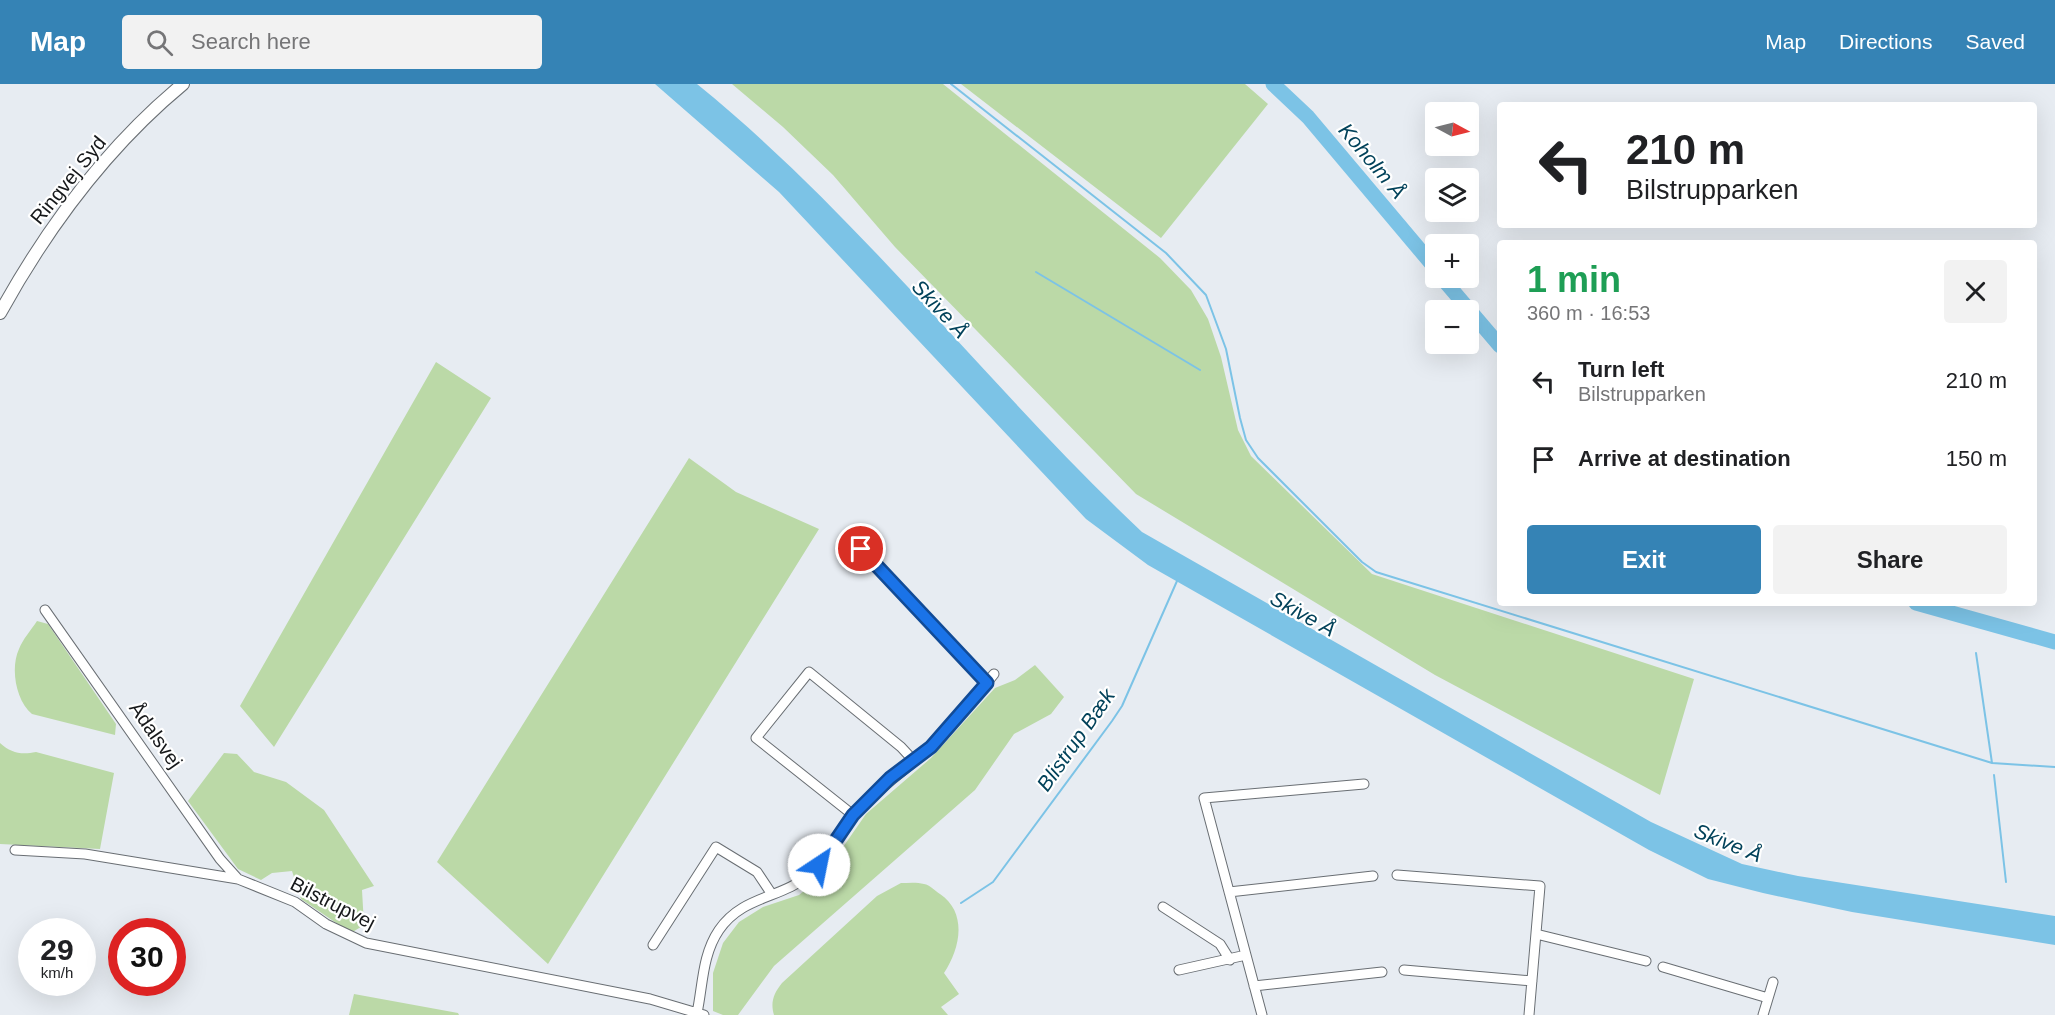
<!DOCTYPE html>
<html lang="en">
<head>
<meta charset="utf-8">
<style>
  body { margin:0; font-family:Helvetica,sans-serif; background:#f2f2f2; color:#202124; height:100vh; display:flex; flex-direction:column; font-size:22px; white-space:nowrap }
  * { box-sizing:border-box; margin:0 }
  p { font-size:20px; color:#757577 }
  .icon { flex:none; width:33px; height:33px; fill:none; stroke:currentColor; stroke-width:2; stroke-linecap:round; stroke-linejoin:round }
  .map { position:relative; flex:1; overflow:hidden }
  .drawer { position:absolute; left:1497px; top:156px; width:540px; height:366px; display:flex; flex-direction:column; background:#fff; border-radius:6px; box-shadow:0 6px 24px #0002 }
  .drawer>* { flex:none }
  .hud { position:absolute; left:1497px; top:18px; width:540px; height:126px; border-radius:6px; box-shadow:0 6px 24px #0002; background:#fff; color:#202124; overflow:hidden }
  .needle { width:39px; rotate:97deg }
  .controls { position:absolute; left:1425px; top:18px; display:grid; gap:12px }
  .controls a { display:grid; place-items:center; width:54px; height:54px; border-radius:6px; background:#fff; box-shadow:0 6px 24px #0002; font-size:30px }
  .speed { position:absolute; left:18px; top:834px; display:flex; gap:12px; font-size:30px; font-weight:700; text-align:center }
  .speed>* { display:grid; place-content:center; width:78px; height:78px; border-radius:50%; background:#fff; box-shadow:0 6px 24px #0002; line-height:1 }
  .speed small { font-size:15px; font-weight:400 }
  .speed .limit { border:9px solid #d22; background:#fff; color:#111 }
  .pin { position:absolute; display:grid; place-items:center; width:51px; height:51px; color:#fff; margin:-26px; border:3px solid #fff; border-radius:50%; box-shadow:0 2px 6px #0007 }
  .me { position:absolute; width:66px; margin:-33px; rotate:34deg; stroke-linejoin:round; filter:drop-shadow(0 0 4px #0008) }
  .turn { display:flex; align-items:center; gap:21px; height:126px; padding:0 30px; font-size:27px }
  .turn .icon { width:78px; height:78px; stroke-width:2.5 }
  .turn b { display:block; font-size:42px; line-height:51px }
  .round { display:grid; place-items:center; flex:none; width:63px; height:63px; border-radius:6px; background:#f2f2f2 }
  .headline { display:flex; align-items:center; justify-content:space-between; height:102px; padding:0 30px }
  h1 { font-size:36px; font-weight:600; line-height:45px; color:#1e9e55 }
  .primary-button { display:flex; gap:12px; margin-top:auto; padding:12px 30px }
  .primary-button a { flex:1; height:69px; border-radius:6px; background:#3583b5; color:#fff; font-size:24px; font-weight:600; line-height:69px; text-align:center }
  .primary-button a+a { background:#f2f2f2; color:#202124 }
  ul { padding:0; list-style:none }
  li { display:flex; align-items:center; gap:18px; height:78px; padding:0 30px }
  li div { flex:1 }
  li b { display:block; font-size:22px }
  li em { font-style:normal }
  header { display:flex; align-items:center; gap:36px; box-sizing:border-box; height:84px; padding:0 30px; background:#3583b5; color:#fff }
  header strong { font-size:28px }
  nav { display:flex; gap:33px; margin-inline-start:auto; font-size:21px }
  .search { width:420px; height:54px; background:#f2f2f2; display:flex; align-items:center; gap:15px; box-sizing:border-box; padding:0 21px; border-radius:6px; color:#757577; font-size:22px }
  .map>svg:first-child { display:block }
</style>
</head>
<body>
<header>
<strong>Map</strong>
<div class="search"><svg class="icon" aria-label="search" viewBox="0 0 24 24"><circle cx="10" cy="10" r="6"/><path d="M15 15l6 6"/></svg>Search here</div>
<nav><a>Map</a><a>Directions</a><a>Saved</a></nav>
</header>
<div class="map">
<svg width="2055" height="931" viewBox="0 0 2055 931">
  <rect width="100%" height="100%" fill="#e7ecf2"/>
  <path fill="#bbd9a7" d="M732,0H943L1160,174L1191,206L1208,235L1221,273L1238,346L1251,372L1372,490L1694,595L1660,711L1435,591L1136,410L895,163L833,91L783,43Z
    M961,0H1245L1268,20L1161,154Z
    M436,278L491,314L274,663L240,622Z
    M689,374L736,408L819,445L548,880L437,778Z
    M37,537L48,540L116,640L115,651L32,630C16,617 10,584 19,565C23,555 31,546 37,537Z
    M1035,581L1064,613L1051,630L1014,650L975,706L774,882L738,931H723L713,927V889L723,859L739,838L763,823L799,811L825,789L866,730L931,674L995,604L1015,596Z
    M0,659C11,669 21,671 36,668L114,689L100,765L0,760Z
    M224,669L237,670L254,688L286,698L324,726L374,802L362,806L364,841L351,849L301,815L292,787L272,789L261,796L238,785L188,717Z
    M901,799C908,799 917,798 924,800C930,801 935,807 940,810C968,829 960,865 944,889L959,910L941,923L948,931H774C770,918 774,909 782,899L877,812Z
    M354,910L458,929L459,931H349Z"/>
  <path fill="#7cc3e6" d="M655,0H697C861,133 989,304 1142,448L1651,738L1742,780L1798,792L2055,832V861L1852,828L1763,809L1708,795L1649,766L1148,481L1086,435L779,108Z"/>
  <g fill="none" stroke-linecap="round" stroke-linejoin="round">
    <path stroke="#7cc3e6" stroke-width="2" d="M951,0L1166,169L1206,211L1226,265L1240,334L1246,356L1258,374L1362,478L1376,488L1992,679L2055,683
      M1036,188L1200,286
      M1976,569L1992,679
      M1994,691L2006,798
      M961,819L993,798L1112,637L1122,622L1177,497"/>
    <path stroke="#7cc3e6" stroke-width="15" d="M1273,0L1308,33L1436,185
      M1442,194L1500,262
      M1916,519L2055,558"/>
    <defs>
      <path id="minor" d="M861,465L986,599
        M45,526L220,775L238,795
        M853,731L756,654L809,588L901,663L914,677
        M15,766L85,770L238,795L295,818L326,840L366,859L650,915L704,931
        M1397,791L1540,802L1529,931
        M1229,808L1373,792
        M1163,823L1220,860L1230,876
        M1536,850L1646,877
        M653,861L716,763L757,788L771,809
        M1663,883L1768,914
        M1179,886L1246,871
        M1404,886L1532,897
        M1254,902L1382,888
        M697,929C703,901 702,871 719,846C743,811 782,815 810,790C830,772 838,746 856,728C880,703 907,685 932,662C954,640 974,614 994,590
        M1262,931L1204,714L1364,700
        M1763,931L1773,898"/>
      <path id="major" d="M0,229C47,144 108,62 183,0"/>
    </defs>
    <use href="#minor" stroke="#696e73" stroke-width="11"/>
    <use href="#major" stroke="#696e73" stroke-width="14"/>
    <use href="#minor" stroke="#fff" stroke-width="9"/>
    <use href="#major" stroke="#fff" stroke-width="12"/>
  </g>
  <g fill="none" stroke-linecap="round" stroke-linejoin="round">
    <defs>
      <path id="route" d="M819,781L853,731L890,694L931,663L987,599L861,465"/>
    </defs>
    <use href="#route" stroke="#114b97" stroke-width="15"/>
    <use href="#route" stroke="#1a73e8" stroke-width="10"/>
  </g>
  <g text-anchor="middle" stroke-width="4.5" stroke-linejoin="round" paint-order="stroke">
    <g font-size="20" fill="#16181a" stroke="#fff">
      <text transform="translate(68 96) rotate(-51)" y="7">Ringvej Syd</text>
      <text transform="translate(156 651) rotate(55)" y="7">Ådalsvej</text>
      <text transform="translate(333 819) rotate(27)" y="7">Bilstrupvej</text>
    </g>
    <g font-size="21" font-style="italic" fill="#02425a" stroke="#fff">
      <text transform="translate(1372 77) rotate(50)" y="7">Koholm Å</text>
      <text transform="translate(940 225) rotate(47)" y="7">Skive Å</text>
      <text transform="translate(1303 530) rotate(29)" y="7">Skive Å</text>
      <text transform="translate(1076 656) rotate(-55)" y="7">Blistrup Bæk</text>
      <text transform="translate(1728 759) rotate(22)" y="7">Skive Å</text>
    </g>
  </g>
</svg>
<div class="controls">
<a><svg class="needle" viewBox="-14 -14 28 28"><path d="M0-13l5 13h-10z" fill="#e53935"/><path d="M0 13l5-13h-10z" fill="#757577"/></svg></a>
<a><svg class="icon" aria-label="layers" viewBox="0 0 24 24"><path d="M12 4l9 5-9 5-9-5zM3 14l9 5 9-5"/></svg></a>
<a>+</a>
<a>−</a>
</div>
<div class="speed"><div>29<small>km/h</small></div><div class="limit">30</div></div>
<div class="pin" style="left:861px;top:465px;background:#d93025"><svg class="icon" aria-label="arrive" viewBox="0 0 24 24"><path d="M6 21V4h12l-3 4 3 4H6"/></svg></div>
<svg class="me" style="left:819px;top:781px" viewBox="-20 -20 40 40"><circle r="19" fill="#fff"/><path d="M0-13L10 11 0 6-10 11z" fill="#1a73e8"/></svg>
<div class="hud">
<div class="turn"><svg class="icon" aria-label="left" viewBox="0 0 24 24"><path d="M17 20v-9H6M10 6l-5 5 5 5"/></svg><div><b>210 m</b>Bilstrupparken</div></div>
</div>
<section class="drawer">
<div class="headline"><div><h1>1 min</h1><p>360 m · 16:53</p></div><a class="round"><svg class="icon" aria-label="close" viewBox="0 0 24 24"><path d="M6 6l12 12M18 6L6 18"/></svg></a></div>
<ul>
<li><svg class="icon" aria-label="left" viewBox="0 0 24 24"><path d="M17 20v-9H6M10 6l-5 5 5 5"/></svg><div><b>Turn left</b><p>Bilstrupparken</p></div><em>210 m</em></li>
<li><svg class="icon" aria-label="arrive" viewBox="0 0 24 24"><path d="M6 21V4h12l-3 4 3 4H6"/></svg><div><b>Arrive at destination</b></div><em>150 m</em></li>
</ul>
<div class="primary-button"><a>Exit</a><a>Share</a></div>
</section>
</div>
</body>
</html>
